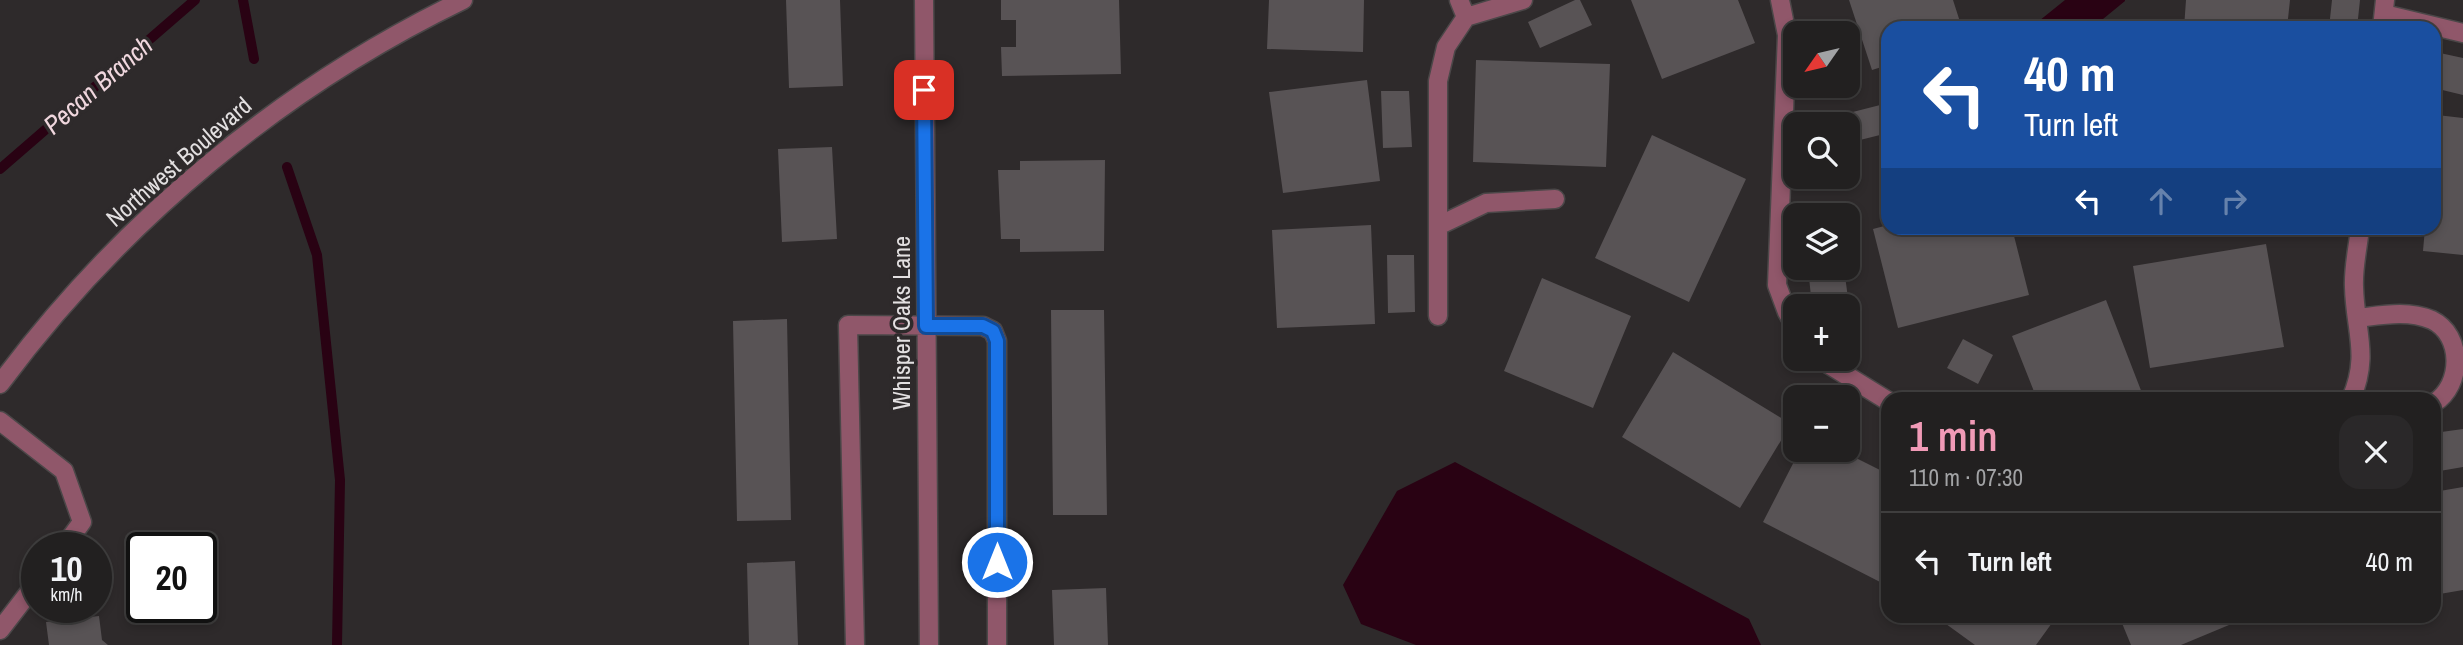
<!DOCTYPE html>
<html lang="en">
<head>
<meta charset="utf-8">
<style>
  body { margin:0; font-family:"Archivo Narrow",sans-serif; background:#2a2829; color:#f1f3f6; height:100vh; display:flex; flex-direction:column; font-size:26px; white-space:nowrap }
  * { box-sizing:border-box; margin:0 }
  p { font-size:23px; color:#a2a3a5 }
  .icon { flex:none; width:38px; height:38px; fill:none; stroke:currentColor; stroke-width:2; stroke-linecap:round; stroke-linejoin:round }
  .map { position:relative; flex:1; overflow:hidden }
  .sheet { position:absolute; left:1881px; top:392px; width:560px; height:231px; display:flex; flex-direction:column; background:#222020; border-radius:21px; box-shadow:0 4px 10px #0003,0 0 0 2px #3f3e3e }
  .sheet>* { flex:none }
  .hud { position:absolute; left:1881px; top:21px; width:560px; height:214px; border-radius:21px; box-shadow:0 4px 10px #0003,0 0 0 2px #3f3e3e; background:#1a4fa0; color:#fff; overflow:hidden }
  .needle { width:46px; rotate:236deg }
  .tools { position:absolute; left:1783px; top:21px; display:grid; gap:14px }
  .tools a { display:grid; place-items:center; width:77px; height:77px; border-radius:14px; background:#222020; box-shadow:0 4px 10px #0003,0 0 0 2px #3f3e3e; font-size:35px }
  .speed { position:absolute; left:21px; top:532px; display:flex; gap:14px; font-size:35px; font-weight:700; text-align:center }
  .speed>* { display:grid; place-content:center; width:91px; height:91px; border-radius:50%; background:#222020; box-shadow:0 4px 10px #0003,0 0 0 2px #3f3e3e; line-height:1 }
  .speed small { font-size:18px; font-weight:400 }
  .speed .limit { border:4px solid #111; border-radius:10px; background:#fff; color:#111 }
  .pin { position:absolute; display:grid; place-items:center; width:60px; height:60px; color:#fff; margin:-30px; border-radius:14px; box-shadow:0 4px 10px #0006 }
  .me { position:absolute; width:77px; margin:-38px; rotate:0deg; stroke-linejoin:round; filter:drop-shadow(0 0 5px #0008) }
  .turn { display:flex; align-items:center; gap:24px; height:147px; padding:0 28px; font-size:32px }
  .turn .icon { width:91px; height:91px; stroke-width:2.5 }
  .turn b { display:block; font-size:49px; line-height:60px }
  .lanes { display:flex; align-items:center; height:66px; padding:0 28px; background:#0003; justify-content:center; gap:35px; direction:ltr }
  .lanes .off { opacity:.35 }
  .round { display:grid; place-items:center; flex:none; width:74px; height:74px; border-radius:21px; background:#2a2829 }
  .summary { display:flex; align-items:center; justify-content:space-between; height:119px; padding:0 28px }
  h1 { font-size:42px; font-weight:600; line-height:52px; color:#f09ab6 }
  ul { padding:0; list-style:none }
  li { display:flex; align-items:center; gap:21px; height:98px; padding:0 28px; border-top:2px solid #3f3e3e }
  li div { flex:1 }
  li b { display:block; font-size:26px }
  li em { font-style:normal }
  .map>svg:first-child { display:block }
</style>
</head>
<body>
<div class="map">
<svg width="2463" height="645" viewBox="0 0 2463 645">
  <rect width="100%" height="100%" fill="#2e2a2b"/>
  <path fill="#290213" d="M2065,0H2125V1L2092,28H2036L2034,25Z
    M1455,462L1749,619L1761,645H1416L1361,624L1343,585L1397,491Z"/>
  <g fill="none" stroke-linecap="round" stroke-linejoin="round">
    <path stroke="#290213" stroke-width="10" d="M243,0L254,59
      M287,167L317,255L340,480L337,645
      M0,169L195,0"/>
  </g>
  <path fill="#585355" d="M786,0H840L843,86L789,88Z
    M1001,0H1119L1121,74L1002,76L1001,47H1016V20H1001Z
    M1269,0H1364L1363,52L1267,49Z
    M1575,0H1580L1592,25L1540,48L1528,22Z
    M1631,0H1738L1755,43L1662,79Z
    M1849,0H1953L1962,28H1888V65L1872,70Z
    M2186,0H2290L2287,28H2184Z
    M2332,0H2360L2357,28H2329Z
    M2440,53L2463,58V95L2434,88V76Z
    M1476,60L1610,64L1606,167L1473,162Z
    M1367,80L1380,181L1283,193L1269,92Z
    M1381,91H1409L1412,147L1383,148Z
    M1888,103V133L1848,143V124H1840L1837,116Z
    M2437,115L2463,118V255L2423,251L2425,228H2434V139Z
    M1652,135L1746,179L1689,302L1595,258Z
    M832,147L837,239L782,242L778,149Z
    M1105,160L1104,251L1020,252V239H1001L998,170H1020V161Z
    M1371,225L1375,324L1277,328L1272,230Z
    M1888,225V228H2012L2029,295L1898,328L1873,229Z
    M2376,228H2403L2402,234L2376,230Z
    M2266,244L2284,347L2150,368L2133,266Z
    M1387,255H1414L1415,312L1388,313Z
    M1808,268H1844L1849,306H1812Z
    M1542,278L1631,316L1593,408L1504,371Z
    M2106,300L2142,393L2124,399H2037L2012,336Z
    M1051,310H1104L1107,515H1053Z
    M787,319L791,520L737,521L733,321Z
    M1963,339L1993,355L1978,384L1947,368Z
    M1673,352L1791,424L1740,508L1622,437Z
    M2463,429V467L2434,472V433Z
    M1800,450H1840L1888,474V571L1882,583L1763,522Z
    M2463,487V590L2434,595V492Z
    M795,561L798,645H749L747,563Z
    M1106,588L1108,645H1054L1052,590Z
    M99,616L102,640L108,645H49L46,622Z
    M1935,616H2057L2036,645H1975Z
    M2119,616H2225L2229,625L2181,645H2131Z"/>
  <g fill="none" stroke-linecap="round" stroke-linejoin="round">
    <defs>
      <path id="minor" d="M924,0L929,645
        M1780,0L1787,35L1777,285L1787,312L1796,328
        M2384,14L2463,33
        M1466,17L1523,0
        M2382,28L2385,0
        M1438,226L1486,203L1555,199
        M1438,316V81L1446,47L1466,17L1459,0
        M2358,318C2383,315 2408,310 2432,320C2463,335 2463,385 2434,403
        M1820,359L1888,401
        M0,384C121,221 281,88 463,0
        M2351,399C2370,355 2355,331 2354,287C2353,268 2358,247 2360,228
        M0,421L64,471L82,522L63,548
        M0,630L37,582
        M855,645L848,325L983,326L993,331L997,341V645"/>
    </defs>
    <use href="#minor" stroke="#4b4748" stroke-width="21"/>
    <use href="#minor" stroke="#90576a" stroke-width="18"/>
  </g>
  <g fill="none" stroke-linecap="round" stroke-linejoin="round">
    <defs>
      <path id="route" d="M924,90L926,326H983L993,331L997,341V562"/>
    </defs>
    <use href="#route" stroke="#114b97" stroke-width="18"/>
    <use href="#route" stroke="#1a73e8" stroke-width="12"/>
  </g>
  <g text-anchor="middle" stroke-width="7" stroke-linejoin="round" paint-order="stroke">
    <g font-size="24" fill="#e3e0e1" stroke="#2e2a2b">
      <text transform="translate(179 162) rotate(-41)" y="8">Northwest Boulevard</text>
      <text transform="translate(902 323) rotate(-90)" y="8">Whisper Oaks Lane</text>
    </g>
    <g font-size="26" font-style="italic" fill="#f0d7de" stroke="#2e2a2b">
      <text transform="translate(98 85) rotate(-41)" y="9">Pecan Branch</text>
    </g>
  </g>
</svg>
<div class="tools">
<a><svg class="needle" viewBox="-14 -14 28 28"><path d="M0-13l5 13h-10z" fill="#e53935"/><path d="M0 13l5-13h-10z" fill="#a2a3a5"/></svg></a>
<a><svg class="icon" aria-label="search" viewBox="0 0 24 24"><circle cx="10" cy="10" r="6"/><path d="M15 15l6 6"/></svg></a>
<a><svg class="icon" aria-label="layers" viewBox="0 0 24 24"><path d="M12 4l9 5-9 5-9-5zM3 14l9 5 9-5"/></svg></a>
<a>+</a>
<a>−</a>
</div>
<div class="speed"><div>10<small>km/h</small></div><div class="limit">20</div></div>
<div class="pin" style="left:924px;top:90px;background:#d93025"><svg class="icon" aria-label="arrive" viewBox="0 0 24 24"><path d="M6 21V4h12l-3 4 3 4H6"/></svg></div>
<svg class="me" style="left:997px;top:562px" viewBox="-20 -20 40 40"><circle r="17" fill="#1a73e8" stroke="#fff" stroke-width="3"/><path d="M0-11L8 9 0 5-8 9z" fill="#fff"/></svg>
<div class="hud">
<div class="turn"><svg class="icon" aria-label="left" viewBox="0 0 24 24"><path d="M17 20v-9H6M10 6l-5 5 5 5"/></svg><div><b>40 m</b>Turn left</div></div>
<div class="lanes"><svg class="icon" aria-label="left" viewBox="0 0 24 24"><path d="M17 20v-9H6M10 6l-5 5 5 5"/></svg><svg class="icon off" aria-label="ahead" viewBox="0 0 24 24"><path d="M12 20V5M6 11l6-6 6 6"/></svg><svg class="icon off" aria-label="right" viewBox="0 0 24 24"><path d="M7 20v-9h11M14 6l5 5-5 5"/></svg></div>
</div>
<section class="sheet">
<div class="summary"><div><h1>1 min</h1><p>110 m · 07:30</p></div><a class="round"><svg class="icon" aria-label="close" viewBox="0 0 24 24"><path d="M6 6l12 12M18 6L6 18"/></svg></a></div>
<ul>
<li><svg class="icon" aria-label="left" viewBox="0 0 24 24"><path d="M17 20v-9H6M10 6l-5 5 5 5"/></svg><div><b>Turn left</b></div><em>40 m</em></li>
</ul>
</section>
</div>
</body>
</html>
